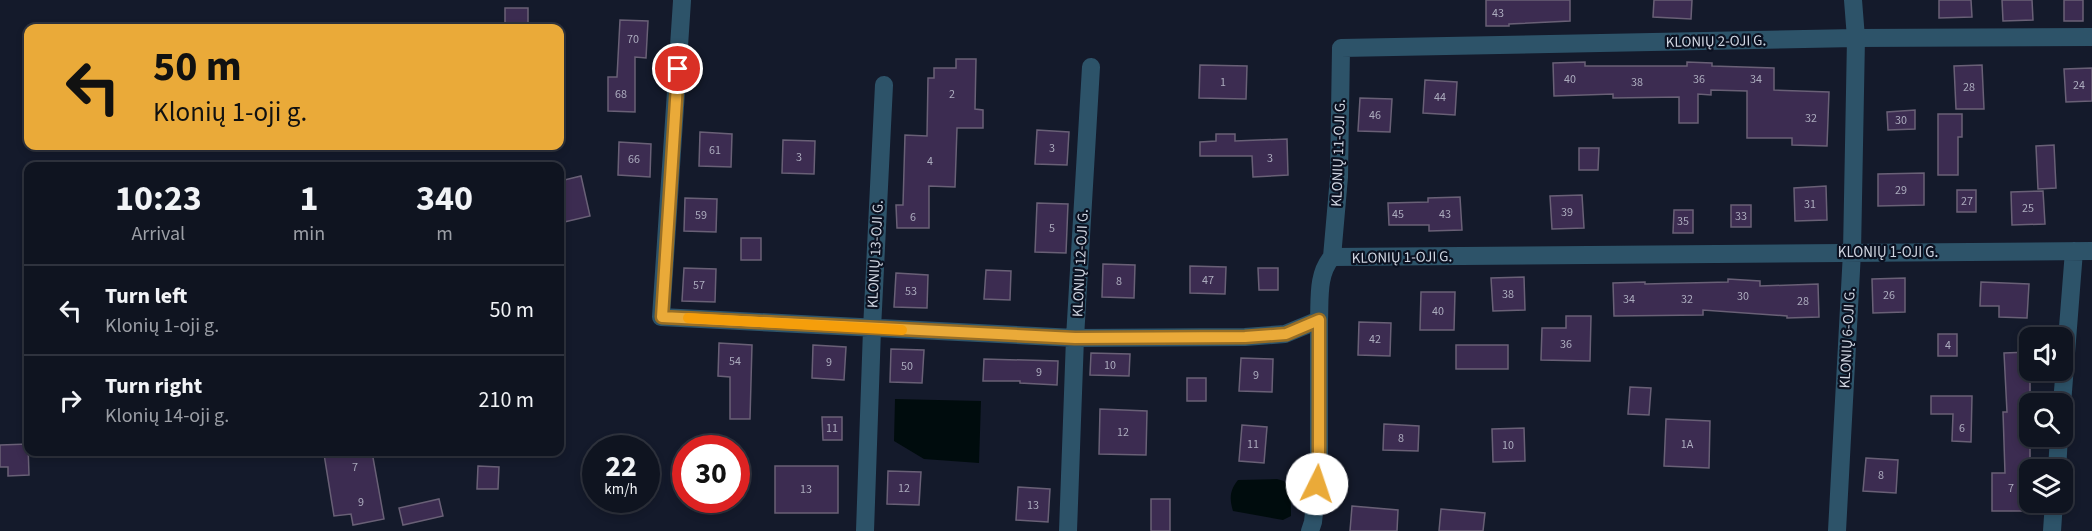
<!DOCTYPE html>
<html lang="en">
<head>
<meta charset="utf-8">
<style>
  body { margin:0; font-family:"Source Sans 3",sans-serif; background:#1d212d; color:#f1f3f6; height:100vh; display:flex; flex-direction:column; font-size:22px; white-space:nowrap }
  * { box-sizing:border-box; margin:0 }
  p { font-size:20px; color:#9b9ea5 }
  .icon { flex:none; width:33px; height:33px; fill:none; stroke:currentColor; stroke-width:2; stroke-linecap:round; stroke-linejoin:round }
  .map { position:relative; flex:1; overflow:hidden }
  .side { position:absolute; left:24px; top:162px; width:540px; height:294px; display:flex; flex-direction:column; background:#0f1420; border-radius:12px; box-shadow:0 3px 9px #0003,0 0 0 2px #2f333e }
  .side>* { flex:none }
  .guide { position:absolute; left:24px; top:24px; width:540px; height:126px; border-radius:12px; box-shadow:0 3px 9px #0003,0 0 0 2px #2f333e; background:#eaaa39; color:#111; overflow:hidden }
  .fabs { position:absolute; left:2019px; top:327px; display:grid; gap:12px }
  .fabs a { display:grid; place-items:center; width:54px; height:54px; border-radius:12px; background:#0f1420; box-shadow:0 3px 9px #0003,0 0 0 2px #2f333e; font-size:30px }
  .speed { position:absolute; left:582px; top:435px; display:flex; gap:12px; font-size:30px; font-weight:700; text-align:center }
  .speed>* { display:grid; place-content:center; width:78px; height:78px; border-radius:50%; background:#0f1420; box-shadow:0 3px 9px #0003,0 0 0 2px #2f333e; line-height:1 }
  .speed small { font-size:15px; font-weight:400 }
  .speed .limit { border:9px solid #d22; background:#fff; color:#111 }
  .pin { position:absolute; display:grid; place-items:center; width:51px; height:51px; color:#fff; margin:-26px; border:3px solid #fff; border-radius:50%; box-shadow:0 2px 6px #0007 }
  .me { position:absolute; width:66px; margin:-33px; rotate:4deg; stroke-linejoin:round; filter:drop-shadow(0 0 4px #0008) }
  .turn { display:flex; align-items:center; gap:21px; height:126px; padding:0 30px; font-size:27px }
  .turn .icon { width:78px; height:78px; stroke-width:2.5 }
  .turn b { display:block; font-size:42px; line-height:51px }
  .eta { display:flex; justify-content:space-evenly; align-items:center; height:102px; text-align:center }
  .eta b { font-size:36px; font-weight:700; line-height:42px }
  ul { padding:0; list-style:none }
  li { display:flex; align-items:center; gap:18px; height:90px; padding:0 30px; border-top:2px solid #2f333e }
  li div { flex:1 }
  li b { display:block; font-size:22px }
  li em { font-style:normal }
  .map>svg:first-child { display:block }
</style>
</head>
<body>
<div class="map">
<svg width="2092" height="531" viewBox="0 0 2092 531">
  <rect width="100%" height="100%" fill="#141a2b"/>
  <path fill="#000c0d" d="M895,399L981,401L979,463L924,459L894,441Z
    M1277,479L1284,481L1291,490V516L1283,520L1233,511C1229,498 1230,490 1238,480Z"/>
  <path fill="#3c2c51" stroke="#696076" stroke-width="1.5" d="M1486,0H1570V21L1509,24V26H1486Z
    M1654,0H1692L1691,19L1653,17Z
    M1939,0H1971L1972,17L1939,18Z
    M2002,0H2032L2033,20L2003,21Z
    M2064,0H2083V21H2064Z
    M505,8H528V28H505Z
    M620,20L648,21L646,58L635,57V112L608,111V77H617Z
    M956,59H976L975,109L983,110V128H957L955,187L929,186V228H897L896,205H903L905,135L927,136L928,78H934V68H956Z
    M1585,62V66H1687V62L1712,63V66L1774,68V90L1829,92L1827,146L1792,145V138H1747V91L1711,90V95L1698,94V123H1679V97L1613,98V94L1554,96L1553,63Z
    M1200,65L1247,66L1246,99L1199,98Z
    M1982,65L1984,109H1956L1954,66Z
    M2092,68V101L2066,102L2064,69Z
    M1425,80L1457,82L1455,115L1423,113Z
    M1360,98L1392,99L1390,132L1358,131Z
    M1915,110V129L1888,130L1887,112Z
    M1938,114H1962V137H1958V175H1938Z
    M1037,130L1069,132L1067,165L1035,164Z
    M700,132L732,134L731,167L699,166Z
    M1216,134H1235V141L1287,139L1288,175L1253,177L1252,156H1200V142L1216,141Z
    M783,140L815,141L814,174L782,173Z
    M619,142L651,144L650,177L618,175Z
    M2054,145L2056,188L2038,189L2036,146Z
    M1579,148H1599L1598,170H1579Z
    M1924,173V205L1878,206V174Z
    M581,176L590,216L560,223V181Z
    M1826,186L1827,220L1795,221L1794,188Z
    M1957,190H1976V212H1957Z
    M2043,191L2045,224L2012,225L2011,192Z
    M1582,195L1584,228L1552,229L1550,196Z
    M1460,197L1462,230L1429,231V225H1389L1388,203L1428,202V198Z
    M685,198L717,199L716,232L684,231Z
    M1037,203L1068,204L1066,253L1035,252Z
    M1731,205H1751V227H1731Z
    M1674,210H1693V233H1673Z
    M741,238H761V260H741Z
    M1103,264L1135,265L1134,298L1102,297Z
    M1190,266L1226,267L1225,294L1190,293Z
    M684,268L716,269L715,302L682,301Z
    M1258,268H1278V290H1259Z
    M986,270L1011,271L1010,300L984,299Z
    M896,273L928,275L927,308L894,307Z
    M1524,277L1525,310L1493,311L1491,278Z
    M1905,278V312L1873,313L1872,279Z
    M1728,279L1760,281V286L1818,284L1819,317L1787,318V316L1703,310V315L1614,316L1613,283L1645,282V284L1728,282Z
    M1981,282L2029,284L2027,318L1999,317V306H1980Z
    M1421,292H1455L1454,330H1420Z
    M1566,316H1591L1590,361L1541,360L1542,328H1566Z
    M1359,322L1391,323L1390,356L1358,355Z
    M1938,334H1957V356H1938Z
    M719,343L752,345L750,419H730V377L718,376Z
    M813,345L846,347L844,380L812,378Z
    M1456,345H1508V369H1456Z
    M891,349L924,350L922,383L890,382Z
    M2030,352V511H1992V473H2005L2003,412H2007L2004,353Z
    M1091,353L1130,354L1129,376L1090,375Z
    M1241,358L1273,359L1272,392L1239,391Z
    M984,359L1058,361L1057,385L1020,383V381H983Z
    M1187,378H1206V401H1187Z
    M1630,387L1651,388L1649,415L1628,414Z
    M1931,396H1972L1971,442L1952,441L1953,414H1931Z
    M1100,409L1147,411L1146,455L1099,454Z
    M822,417H842V440H823Z
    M1666,419L1710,421L1709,468L1664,466Z
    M1384,424L1419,426L1418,451L1383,450Z
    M1242,425L1267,427L1264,463L1239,461Z
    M1524,428L1525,461L1493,462L1492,429Z
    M28,444L29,475L8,476V467H0V445Z
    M336,452H372L384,519L353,525L351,514L334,516L324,454Z
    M1866,458L1898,460L1896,493L1863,491Z
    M478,466L499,467L498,489H477Z
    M775,466H838V513H775Z
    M888,471L921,472L919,505L887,504Z
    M1018,487L1050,489L1048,522L1016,520Z
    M439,499L443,516L403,525L399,508Z
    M1151,499H1170V531H1151Z
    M1352,506L1398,510L1397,531H1350Z
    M1441,509L1485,513L1483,531H1439Z"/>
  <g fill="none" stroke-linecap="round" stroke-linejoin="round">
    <path stroke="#2d5369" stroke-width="18" d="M682,1L661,317L1075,338L1245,337L1285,334L1319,320C1320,299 1317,274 1332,257L2092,251
      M1332,257L1339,177L1341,48L1856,38L2092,37
      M2062,404L2074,251
      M2057,470L2059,436
      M865,531L872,329L884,85
      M1068,531L1075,338L1091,67
      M1310,531L1313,522L1319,466V320
      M1837,531L1852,252L1856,38L1853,0
      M2052,531L2054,502"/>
  </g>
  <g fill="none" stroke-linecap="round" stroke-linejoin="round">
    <defs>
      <path id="route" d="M678,69L662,317L1075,338L1245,337L1286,334L1319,320V466L1317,484"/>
    </defs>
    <use href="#route" stroke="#986e25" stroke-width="15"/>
    <use href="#route" stroke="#eaaa39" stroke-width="10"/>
    <path stroke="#f59e0b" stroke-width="10" d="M688,318L902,330"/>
  </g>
  <g text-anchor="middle" stroke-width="4.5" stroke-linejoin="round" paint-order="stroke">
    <g font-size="12" fill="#ababbd">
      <text x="1498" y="17">43</text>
      <text x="633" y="43">70</text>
      <text x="1570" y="83">40</text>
      <text x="1699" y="83">36</text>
      <text x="1756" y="83">34</text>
      <text x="1223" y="86">1</text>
      <text x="1637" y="86">38</text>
      <text x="2079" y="89">24</text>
      <text x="1969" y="91">28</text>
      <text x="621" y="98">68</text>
      <text x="952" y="98">2</text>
      <text x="1440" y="101">44</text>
      <text x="1375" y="119">46</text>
      <text x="1811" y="122">32</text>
      <text x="1901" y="124">30</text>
      <text x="1052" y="152">3</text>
      <text x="715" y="154">61</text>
      <text x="799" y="161">3</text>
      <text x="1270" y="162">3</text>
      <text x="634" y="163">66</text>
      <text x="930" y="165">4</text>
      <text x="1901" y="194">29</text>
      <text x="1967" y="205">27</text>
      <text x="1810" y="208">31</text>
      <text x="2028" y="212">25</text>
      <text x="1567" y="216">39</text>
      <text x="1398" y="218">45</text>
      <text x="1445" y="218">43</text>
      <text x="701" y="219">59</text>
      <text x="1741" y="220">33</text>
      <text x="913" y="221">6</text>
      <text x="1683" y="225">35</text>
      <text x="1052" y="232">5</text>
      <text x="1208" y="284">47</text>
      <text x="1119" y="285">8</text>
      <text x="699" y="289">57</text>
      <text x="911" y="295">53</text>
      <text x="1508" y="298">38</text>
      <text x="1889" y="299">26</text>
      <text x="1743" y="300">30</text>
      <text x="1629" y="303">34</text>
      <text x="1687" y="303">32</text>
      <text x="1803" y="305">28</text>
      <text x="1438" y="315">40</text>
      <text x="1375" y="343">42</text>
      <text x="1566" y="348">36</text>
      <text x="1948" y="349">4</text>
      <text x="735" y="365">54</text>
      <text x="829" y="366">9</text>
      <text x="1110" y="369">10</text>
      <text x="907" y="370">50</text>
      <text x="1039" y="376">9</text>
      <text x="1256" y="379">9</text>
      <text x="832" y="432">11</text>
      <text x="1962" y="432">6</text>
      <text x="1123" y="436">12</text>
      <text x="1401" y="442">8</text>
      <text x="1253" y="448">11</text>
      <text x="1687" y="448">1A</text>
      <text x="1508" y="449">10</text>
      <text x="355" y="471">7</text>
      <text x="1881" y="479">8</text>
      <text x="904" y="492">12</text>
      <text x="2011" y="492">7</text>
      <text x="806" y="493">13</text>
      <text x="361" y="506">9</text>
      <text x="1033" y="509">13</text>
    </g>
    <g font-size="15" fill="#d0d5e1" stroke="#0b1121">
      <text transform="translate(1716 41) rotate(-1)" y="5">KLONIŲ 2-OJI G.</text>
      <text transform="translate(1338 153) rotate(-88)" y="5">KLONIŲ 11-OJI G.</text>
      <text x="1888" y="257">KLONIŲ 1-OJI G.</text>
      <text transform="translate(875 254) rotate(-87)" y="5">KLONIŲ 13-OJI G.</text>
      <text transform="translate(1402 257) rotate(-1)" y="5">KLONIŲ 1-OJI G.</text>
      <text transform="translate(1080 263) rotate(-87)" y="5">KLONIŲ 12-OJI G.</text>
      <text transform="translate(1847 338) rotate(-87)" y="5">KLONIŲ 6-OJI G.</text>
    </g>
  </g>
</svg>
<div class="fabs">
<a><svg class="icon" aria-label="sound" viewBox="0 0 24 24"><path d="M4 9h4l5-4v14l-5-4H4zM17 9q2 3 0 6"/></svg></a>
<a><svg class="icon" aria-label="search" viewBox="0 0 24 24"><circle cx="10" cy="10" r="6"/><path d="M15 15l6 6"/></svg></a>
<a><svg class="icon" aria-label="layers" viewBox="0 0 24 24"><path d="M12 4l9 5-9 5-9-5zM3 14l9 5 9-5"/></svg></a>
</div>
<div class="speed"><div>22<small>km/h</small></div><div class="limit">30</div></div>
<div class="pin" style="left:678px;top:69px;background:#d93025"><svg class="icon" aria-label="arrive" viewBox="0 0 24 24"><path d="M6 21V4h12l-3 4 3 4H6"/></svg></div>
<svg class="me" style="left:1317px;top:484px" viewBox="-20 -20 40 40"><circle r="19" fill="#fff"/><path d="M0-13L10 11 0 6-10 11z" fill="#eaaa39"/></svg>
<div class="guide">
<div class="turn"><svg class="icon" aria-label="left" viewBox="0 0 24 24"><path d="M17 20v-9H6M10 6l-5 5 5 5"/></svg><div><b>50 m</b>Klonių 1-oji g.</div></div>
</div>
<section class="side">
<div class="eta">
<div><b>10:23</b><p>Arrival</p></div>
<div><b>1</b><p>min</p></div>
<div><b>340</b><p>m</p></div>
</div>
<ul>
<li><svg class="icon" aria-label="left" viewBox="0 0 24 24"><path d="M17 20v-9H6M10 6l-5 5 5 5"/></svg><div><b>Turn left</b><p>Klonių 1-oji g.</p></div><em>50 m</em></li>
<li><svg class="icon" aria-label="right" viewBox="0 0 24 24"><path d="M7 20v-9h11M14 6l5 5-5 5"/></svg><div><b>Turn right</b><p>Klonių 14-oji g.</p></div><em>210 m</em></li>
</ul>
</section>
</div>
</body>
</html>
